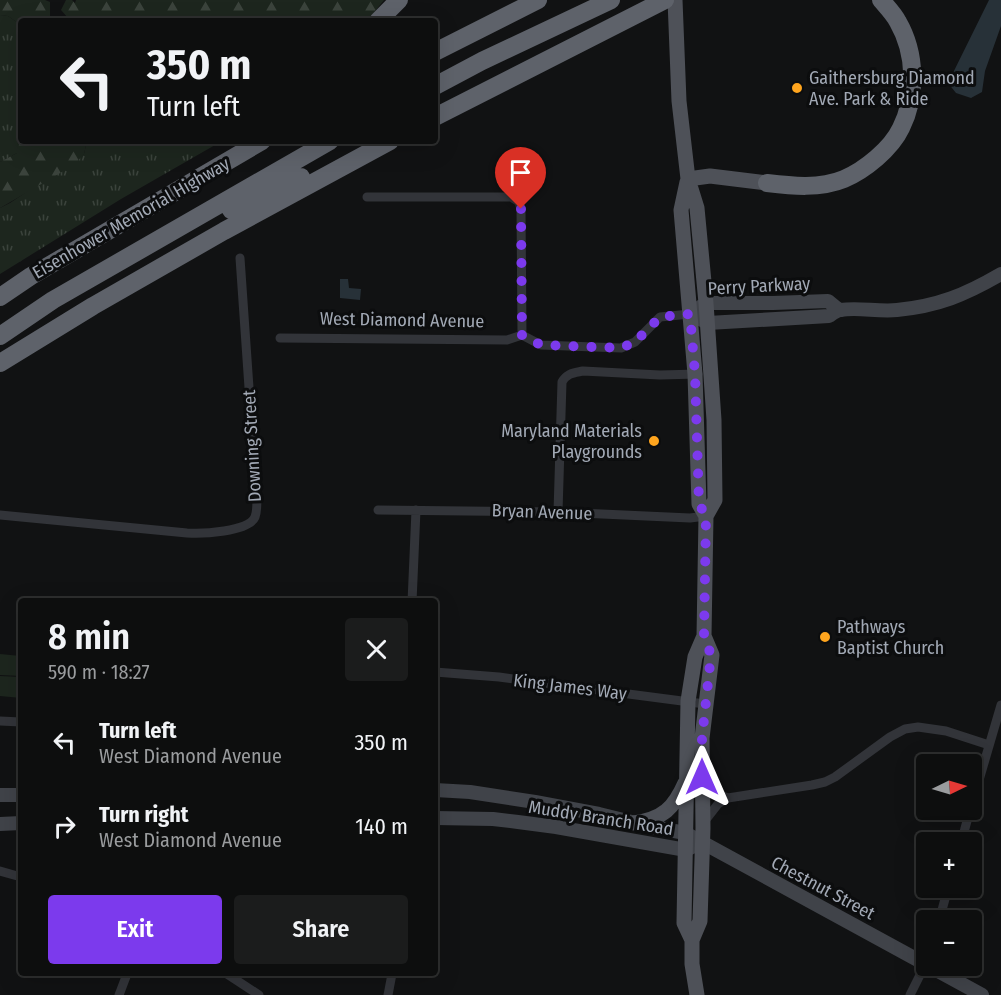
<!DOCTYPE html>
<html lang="en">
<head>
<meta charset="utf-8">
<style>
  body { margin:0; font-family:"Fira Sans Condensed",sans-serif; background:#1b1c1c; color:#f1f3f6; height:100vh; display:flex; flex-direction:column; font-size:22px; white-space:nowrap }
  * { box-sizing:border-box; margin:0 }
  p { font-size:20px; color:#9a9c9e }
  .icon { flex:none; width:33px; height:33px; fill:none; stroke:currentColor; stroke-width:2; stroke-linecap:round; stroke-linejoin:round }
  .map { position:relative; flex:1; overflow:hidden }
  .drawer { position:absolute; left:18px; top:598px; width:420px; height:378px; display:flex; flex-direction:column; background:#0d0e0e; border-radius:6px; box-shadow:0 6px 24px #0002,0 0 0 2px #2d2e2e }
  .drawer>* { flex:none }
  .top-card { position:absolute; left:18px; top:18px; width:420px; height:126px; border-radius:6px; box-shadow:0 6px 24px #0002,0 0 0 2px #2d2e2e; background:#0d0e0e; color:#f1f3f6; overflow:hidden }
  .needle { width:39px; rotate:85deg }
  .controls { position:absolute; left:916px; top:754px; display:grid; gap:12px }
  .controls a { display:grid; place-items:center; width:66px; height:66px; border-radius:6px; background:#0d0e0e; box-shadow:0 6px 24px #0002,0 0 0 2px #2d2e2e; font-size:30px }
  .pin { position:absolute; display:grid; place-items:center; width:51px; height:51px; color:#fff; margin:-62px -26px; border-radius:50% 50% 50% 0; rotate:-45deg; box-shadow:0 0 6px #0007 }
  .pin .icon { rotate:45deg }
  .me { position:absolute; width:66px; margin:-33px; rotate:0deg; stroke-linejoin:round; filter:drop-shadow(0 0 4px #0008) }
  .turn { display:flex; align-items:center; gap:21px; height:126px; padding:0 30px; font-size:27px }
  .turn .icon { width:78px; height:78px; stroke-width:2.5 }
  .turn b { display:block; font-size:42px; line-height:51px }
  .round { display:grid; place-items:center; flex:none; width:63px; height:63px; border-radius:6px; background:#1b1c1c }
  .summary { display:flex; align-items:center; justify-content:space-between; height:102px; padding:0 30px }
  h1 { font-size:36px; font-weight:600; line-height:45px }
  .action { display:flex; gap:12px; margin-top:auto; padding:12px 30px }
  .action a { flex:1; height:69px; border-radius:6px; background:#7c3aed; color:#fff; font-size:24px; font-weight:600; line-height:69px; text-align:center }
  .action a+a { background:#1b1c1c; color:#f1f3f6 }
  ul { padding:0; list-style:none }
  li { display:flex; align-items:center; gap:18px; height:84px; padding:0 30px }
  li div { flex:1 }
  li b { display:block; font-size:22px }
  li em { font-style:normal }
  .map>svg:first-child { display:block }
</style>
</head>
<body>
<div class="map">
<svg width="1001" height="995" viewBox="0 0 1001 995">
  <defs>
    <pattern id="grass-tufts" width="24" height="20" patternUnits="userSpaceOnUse" patternTransform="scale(1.5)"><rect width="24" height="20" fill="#1d261e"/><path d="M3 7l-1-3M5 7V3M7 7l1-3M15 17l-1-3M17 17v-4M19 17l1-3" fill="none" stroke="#3b433c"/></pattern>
    <pattern id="forest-firs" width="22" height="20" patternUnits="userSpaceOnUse" patternTransform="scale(1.5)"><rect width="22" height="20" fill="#1d261e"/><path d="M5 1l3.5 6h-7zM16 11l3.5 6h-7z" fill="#3b433c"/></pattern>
  </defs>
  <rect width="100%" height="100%" fill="#111213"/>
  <path fill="url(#grass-tufts)" d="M0,15L8,16L18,23L17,153L0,162Z
    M87,141H222L121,199L0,274V208L10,203L84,154Z"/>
  <path fill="url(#forest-firs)" d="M0,0H45L50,2V21H21V141H87L84,154L74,165L0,208V162L17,153L18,23L8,16L0,15Z
    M66,0H72L75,3L76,0H384L367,21H63L70,20L61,10Z"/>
  <path fill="#1d261e" d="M0,654L21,656V676L0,675Z
    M0,676L21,677V698L0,696Z"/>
  <path fill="#273138" d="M989,0H1001V26L985,71L982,92L971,98L956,93L948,83Z
    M340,279H348L349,288L361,289L360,300L340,298Z"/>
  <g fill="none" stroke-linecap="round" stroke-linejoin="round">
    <path stroke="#323439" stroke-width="9" d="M367,197H511L519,202L521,209L522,335L541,345L621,348L635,342L660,317L690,314
      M280,338L507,340L522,335
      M378,510L558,512L690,518L706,516
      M558,512L562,382C567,373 574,373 583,371L660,375L698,374
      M0,515L187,533C201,534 249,532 255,517C259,507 256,486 255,474L240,258
      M412,602L416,510
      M435,672L499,677L705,704
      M0,721L21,722
      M702,778L717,794L728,798
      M972,804L1001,705
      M704,822L718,804L728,798L812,785L825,782L835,777L890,737L905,729L918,727L946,731L989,745
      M961,843L970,810
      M0,871L21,877
      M939,921L948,888
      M227,974L259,995
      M119,995L127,974
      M388,995L392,974
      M910,995L927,961"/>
    <path stroke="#404349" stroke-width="14" d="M839,310L828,301L773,303H706L690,314L708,323L829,316C832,314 837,310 841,310C857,307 879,312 897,310C938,306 965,295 1001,274
      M435,790L470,792L535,802L599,814L648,826L685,833L927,965
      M0,795H21
      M435,818L493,819L518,822L556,827L686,850L694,846
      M0,824L21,823
      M929,966L982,995"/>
    <path stroke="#4e5158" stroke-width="15" d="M675,0L679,101L688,179L697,208L706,303L714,420L715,500L706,516L704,636L695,657L688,701L684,923L692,940
      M688,179L710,176L767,183
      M687,182L681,210L695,374L699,504L706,516
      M634,823C663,819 674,808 685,783
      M697,995L692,964V940L700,921L703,828L702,738L712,655L704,636"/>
    <path stroke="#5e626a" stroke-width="18" d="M378,21L399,0
      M435,52L538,0
      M435,86L482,61L611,0
      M435,117L665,0
      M767,183C792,186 820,189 844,179C865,170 891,149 901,128C917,96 916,53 898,22C894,14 887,7 881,0
      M231,210L301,177
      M0,297L31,276L262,141
      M0,336L53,300L330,141
      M0,363L93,306L224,231L390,141"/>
  </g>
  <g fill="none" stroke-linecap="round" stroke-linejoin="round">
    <path stroke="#7c3aed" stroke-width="10" stroke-dasharray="0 18" d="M521,209L522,335L541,345L621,348L635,342L660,317L690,314L695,374L699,504L706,516L704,636L711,655L702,738V777"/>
  </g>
  <g fill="#ffa51e" stroke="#0c0d0e" stroke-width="2">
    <circle cx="797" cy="88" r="6"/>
    <circle cx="654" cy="441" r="6"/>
    <circle cx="825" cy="637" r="6"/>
  </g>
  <g text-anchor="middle" stroke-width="6" stroke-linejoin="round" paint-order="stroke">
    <g font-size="18" fill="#a2a9b5" stroke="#0c0d0e" text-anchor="start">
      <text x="809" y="84">Gaithersburg Diamond<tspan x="809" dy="21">Ave. Park &amp; Ride</tspan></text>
      <text x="642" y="437" text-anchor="end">Maryland Materials<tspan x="642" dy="21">Playgrounds</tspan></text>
      <text x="837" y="633">Pathways<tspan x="837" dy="21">Baptist Church</tspan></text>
    </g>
    <g font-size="18" fill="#a2a9b5" stroke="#0c0d0e">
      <text transform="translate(131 218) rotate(-30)" y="6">Eisenhower Memorial Highway</text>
      <text transform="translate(759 286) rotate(-3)" y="6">Perry Parkway</text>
      <text transform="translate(402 320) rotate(1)" y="6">West Diamond Avenue</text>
      <text transform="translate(252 446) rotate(-93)" y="6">Downing Street</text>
      <text transform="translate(542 512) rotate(2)" y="6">Bryan Avenue</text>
      <text transform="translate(570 687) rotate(7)" y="6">King James Way</text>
      <text transform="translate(601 818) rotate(9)" y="6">Muddy Branch Road</text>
      <text transform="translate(823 888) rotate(28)" y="6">Chestnut Street</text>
    </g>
  </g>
</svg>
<div class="controls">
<a><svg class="needle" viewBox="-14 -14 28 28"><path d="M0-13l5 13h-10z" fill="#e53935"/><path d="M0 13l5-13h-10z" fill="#9a9c9e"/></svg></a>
<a>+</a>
<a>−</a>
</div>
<div class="pin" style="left:521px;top:209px;background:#d93025"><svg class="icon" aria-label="arrive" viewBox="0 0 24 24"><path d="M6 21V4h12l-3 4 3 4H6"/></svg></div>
<svg class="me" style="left:702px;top:777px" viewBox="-20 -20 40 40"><path d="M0-17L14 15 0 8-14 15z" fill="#7c3aed" stroke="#fff" stroke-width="4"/></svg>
<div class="top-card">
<div class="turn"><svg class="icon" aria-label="left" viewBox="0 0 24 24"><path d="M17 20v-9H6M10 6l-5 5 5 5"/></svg><div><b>350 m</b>Turn left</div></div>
</div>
<section class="drawer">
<div class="summary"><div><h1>8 min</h1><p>590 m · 18:27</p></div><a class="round"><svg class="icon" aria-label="close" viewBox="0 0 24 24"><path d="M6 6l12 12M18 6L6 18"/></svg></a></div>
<ul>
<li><svg class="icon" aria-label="left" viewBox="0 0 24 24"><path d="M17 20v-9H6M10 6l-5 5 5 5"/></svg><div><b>Turn left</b><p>West Diamond Avenue</p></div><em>350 m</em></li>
<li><svg class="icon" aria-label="right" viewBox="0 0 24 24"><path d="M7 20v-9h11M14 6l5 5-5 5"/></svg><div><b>Turn right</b><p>West Diamond Avenue</p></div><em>140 m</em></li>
</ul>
<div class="action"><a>Exit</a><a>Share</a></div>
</section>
</div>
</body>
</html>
